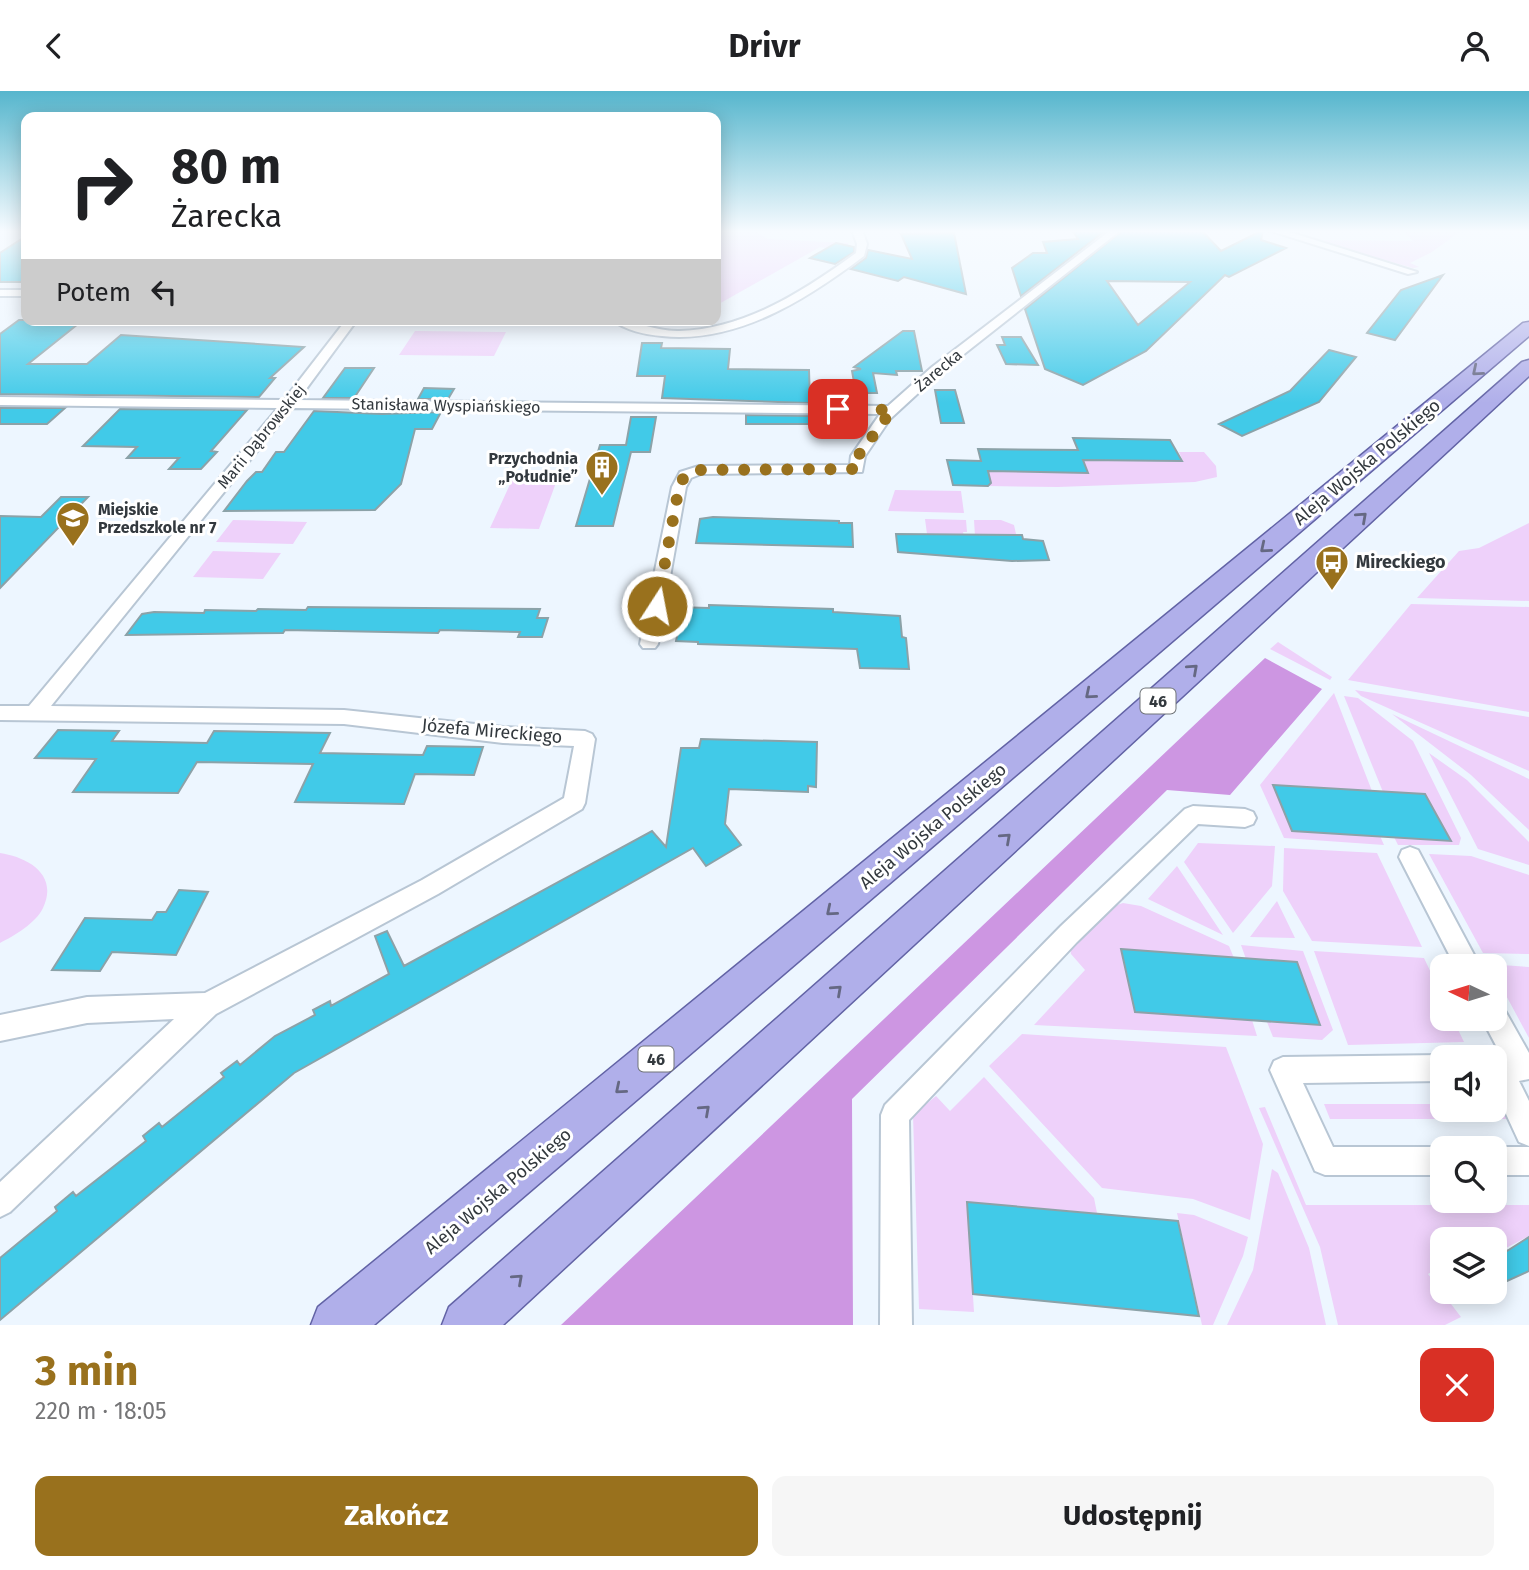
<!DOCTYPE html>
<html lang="pl">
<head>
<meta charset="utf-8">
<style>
  body { margin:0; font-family:"Fira Sans",sans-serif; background:#f6f6f6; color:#202124; height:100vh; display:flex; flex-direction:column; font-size:26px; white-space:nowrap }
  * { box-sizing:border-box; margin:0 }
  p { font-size:23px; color:#757577 }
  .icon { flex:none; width:38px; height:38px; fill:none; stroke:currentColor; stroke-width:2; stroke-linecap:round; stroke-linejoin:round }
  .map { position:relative; height:1234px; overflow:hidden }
  .panel { display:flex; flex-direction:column; background:#fff; flex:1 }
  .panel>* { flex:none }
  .banner { position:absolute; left:21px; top:21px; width:700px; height:214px; border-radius:14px; box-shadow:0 4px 18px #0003; background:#fff; color:#202124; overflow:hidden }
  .needle { width:46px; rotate:274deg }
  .fabs { position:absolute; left:1430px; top:863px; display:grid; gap:14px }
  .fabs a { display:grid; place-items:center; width:77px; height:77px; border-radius:14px; background:#fff; box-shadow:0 4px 18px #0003; font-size:35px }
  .pin { position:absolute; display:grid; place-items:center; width:60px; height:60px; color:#fff; margin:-30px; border-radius:14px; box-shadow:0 4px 10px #0006 }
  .me { position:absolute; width:77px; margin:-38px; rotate:11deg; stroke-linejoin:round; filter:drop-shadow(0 0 5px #0008) }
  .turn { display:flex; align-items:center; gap:24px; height:147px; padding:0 35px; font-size:32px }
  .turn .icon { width:91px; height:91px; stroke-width:2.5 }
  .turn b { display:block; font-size:49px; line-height:60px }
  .then { display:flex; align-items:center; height:66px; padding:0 35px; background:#0003; gap:14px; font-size:26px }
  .round { display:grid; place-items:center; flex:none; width:74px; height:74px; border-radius:14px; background:#f6f6f6 }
  .head { display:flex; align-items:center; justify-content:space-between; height:119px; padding:0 35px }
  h1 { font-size:42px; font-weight:700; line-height:52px; color:#99711d }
  .cta { display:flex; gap:14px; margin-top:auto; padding:14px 35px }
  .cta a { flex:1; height:80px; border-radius:14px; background:#99711d; color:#fff; font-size:28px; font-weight:700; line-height:80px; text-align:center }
  .cta a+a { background:#f6f6f6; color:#202124 }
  header { display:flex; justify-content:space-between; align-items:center; height:91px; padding:0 35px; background:#fff; font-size:32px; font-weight:700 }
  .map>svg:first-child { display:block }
</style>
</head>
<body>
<header><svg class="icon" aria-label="back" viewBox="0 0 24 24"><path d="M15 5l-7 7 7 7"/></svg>Drivr<svg class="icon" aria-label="person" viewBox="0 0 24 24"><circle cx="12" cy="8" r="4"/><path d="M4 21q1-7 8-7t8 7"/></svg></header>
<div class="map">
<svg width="1529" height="1234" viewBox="0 0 1529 1234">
  <rect width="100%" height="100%" fill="#edf6ff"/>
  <path fill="#eed1fa" d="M716,139H753L768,148L848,152V161L820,156L717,214Z
    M1401,139H1462L1432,161L1410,172L1419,176L1413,177L1313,149L1413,150Z
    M415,240L506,241L494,265L399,264Z
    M1179,361H1204L1216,375L1217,386L1195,391L1058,396L988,395L984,380L1087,382L1082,369L1183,370Z
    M512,389H557L539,438L490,437Z
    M895,399L961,400L964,422L888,420Z
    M925,428L966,429L967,441H963L964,445L927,443Z
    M233,429L307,431L293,453L216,451Z
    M974,429H1001L1014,434L1016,443H1010L1011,448L975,445Z
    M1529,432V510L1417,507L1459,460L1479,457Z
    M213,460L281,462L263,488L193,486Z
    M1411,513L1529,516V621L1348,589Z
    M1278,551L1332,586L1330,589L1270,558Z
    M1355,599L1529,626V680L1361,605Z
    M1334,602L1372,700L1273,695L1292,740L1380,745L1384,754L1284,747L1260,694Z
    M1344,605L1358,607L1413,650L1461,747L1459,754H1398L1394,746L1450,749L1425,703L1383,701Z
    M1392,623L1529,688V739L1471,684Z
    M1429,662L1467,689L1529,751V774L1478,758Z
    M1198,752L1275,755L1272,795L1233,842L1184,771Z
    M1284,757L1377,762L1422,856L1312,850L1283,800Z
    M0,762C27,766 59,783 43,817C36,832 14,845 0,852Z
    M1429,763L1471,765L1529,784V863L1483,862Z
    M1177,775L1223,844L1148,808Z
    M1277,810L1295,847L1250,846Z
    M1123,812L1141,815L1229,855L1234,867L1135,921L1252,929L1257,945L1034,934L1085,879L1071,863L1070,857L1108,817Z
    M1241,854L1303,860L1333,939L1322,949L1273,946L1267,931L1320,934L1297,871L1246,868Z
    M1314,860L1424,867L1442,905V928H1453L1464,951L1348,954Z
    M1488,873L1529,876V947L1495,884L1494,875Z
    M1022,943L1226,956L1263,1053L1250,1129L1193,1108L1102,1097L989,975Z
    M984,986L1094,1107L1097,1122L967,1111L974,1221L919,1218L913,1024L936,1005L950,1020Z
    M1324,1013H1442V1018H1494L1495,1014H1503L1512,1028H1330Z
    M1265,1016L1306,1114H1529V1145L1506,1157L1498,1145L1492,1148H1442V1175L1428,1183L1461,1226L1445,1234H1338L1320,1156L1259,1017Z
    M1272,1078L1278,1082L1309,1157L1326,1234H1227L1253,1179Z
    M1177,1122L1194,1124L1248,1146L1243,1165L1213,1234H1202Z"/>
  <path fill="#cd96e2" d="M1265,567L1322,598L1230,704L1167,699L852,1008L853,1234H561Z"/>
  <path fill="#41cae8" stroke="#8ca2a8" stroke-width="2" fill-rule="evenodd" d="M1072,139H1106L1021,205L1012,177L1033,162H1047L1043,151L1078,148Z
    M1123,139H1201L1221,160L1263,139L1261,149L1286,157L1229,186L1225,184L1146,260L1083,294L1045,278L1025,218ZM1107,190L1190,191L1138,234Z
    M954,142L966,203L904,186L898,190L851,178L866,167L868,159L912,168L901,143Z
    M26,145V191H0V162Z
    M836,152L854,156V161L835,173L810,167Z
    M1443,184L1395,249L1367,242L1401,199Z
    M19,229H83L28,273H87L121,244L304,256L270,287H275L259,306L0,303V243Z
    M903,240H914L922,280H896L897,284L873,282L877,302H856L852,280L861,278L854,276Z
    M1002,246H1021L1038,274L1006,273L997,254H1005Z
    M642,252H662L661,257L730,258L728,278L809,279L810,312L662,307L665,285H637Z
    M1329,259L1356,266L1319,311L1242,345L1219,333L1290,300Z
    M345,277H374L354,307H323Z
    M424,297L454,298L448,308H418Z
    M935,299H955L964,332H941Z
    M0,317H65L47,333H0Z
    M120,318L247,319L211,360L217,361L201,378H169L179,367H127L137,356L83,355Z
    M314,320L382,323L441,321L432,338H415L401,393L375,419L224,420L247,390L256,381H262L276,361H284Z
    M746,324L811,325V333H746Z
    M631,326H656L650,361H631L613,435H576L600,354H626Z
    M1073,347L1170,349L1182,370L1083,369L1088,382L988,380L991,392L988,395L953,394L947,369L981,370L978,358L1078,359Z
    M61,406H88L0,497V425L41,426Z
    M713,426L839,430V432H852L853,456L696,452L700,428Z
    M896,443L1022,444L1023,448L1043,450L1049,469L1012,470L898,461Z
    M709,514L833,518V521L900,525L902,546L906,547L909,578L860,577L857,558L698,553V551L676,550L679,536L672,535L676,516L709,517Z
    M308,516L540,518L537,527H548L542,546H518L520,541L440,539L438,542L285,539L283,542L126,544L142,523L154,521L204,522L205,519L256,520L258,518L306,519Z
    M58,639L119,640L112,650L207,652L214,640L330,642L320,662L423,664L427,655L483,656L474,684L415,683L404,713L295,711L313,673L197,671L178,702L73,701L96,668L35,667Z
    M701,648L817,651L816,696L808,695V701L729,698L725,733L741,754L706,775L693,757L294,982L0,1229V1167L57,1120L55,1116L73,1101L76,1105L146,1050L143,1045L159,1032L162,1036L224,986L221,982L237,970L240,974L275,945L315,924L313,919L330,910L331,915L389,883L375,845L387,840L404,875L652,740L666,756L681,657H699Z
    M1273,694L1425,703L1451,750L1292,740Z
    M179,799L208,801L176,864L112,861L100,880L52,879L85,827L152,829L157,821H166Z
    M1121,858L1297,871L1320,934L1135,921Z
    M967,1111L1178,1130L1199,1225L973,1203Z
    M1494,1145L1507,1160L1529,1146V1180L1494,1196Z"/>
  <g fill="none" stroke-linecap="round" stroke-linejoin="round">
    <defs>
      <path id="street" d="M852,139H862L867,153L864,165C807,208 737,253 662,245C646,244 625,239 612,229C635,229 656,241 680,240C746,238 805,199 856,162L857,153Z
        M1111,139H1121L940,282L890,328L865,365L862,381L701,383L691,387L686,396L658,553L655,557H643L640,553L672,396L680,381L699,375L850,374L851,365L880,323L292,317L51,615L344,619L503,636L585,640L592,643L595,648L585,712L582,718L438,803L216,923L10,1121L0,1126V1091L174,928L87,932L0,950V924L87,906L205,902L422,789L564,707L574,655L503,652L344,633L0,629V615H29L278,317L0,314V306L284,309L346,229H357L298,309L888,315L932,276Z
        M1268,139H1283L1417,181L1408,183Z
        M0,199H26V205H0Z
        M1193,715L1245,718L1253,721L1256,727L1253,733L1245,736L1198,733L1077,851L909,1029L912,1234H880L881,1024L885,1014L1061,835L1185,718Z
        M1410,756L1418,759L1480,875H1455L1399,766L1402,759Z
        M1494,913L1503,916L1529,962V988L1519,990L1529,1010V1055L1519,1051L1494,997V966H1488L1501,964L1482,928H1494Z
        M1442,964L1448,966H1442V990L1303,992L1333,1056H1442L1445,1057H1442V1084H1325L1315,1080L1270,979L1274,970L1283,966Z
        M1494,1056H1529V1084H1494V1057H1491Z"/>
      <path id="primary" d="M1529,231V245L374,1234H311L318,1216L1523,232Z
        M1529,269V285L503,1234H442L449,1216L1522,271Z"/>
    </defs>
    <use href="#street" stroke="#b8c6d4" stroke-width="4"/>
    <use href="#primary" stroke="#6263a5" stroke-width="3"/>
    <use href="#street" fill="#fff" fill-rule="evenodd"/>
    <use href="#primary" fill="#b0afea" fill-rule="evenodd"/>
  </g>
  <defs><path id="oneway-chevron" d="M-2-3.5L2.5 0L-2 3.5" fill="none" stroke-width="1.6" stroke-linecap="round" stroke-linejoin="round" transform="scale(1.75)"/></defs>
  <g stroke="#656883">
    <use href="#oneway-chevron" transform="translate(1477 280) rotate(140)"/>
    <use href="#oneway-chevron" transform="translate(1362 426) rotate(-42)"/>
    <use href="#oneway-chevron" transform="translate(1265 457) rotate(140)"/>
    <use href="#oneway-chevron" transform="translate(1193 578) rotate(-42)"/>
    <use href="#oneway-chevron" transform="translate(1090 603) rotate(140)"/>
    <use href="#oneway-chevron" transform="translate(1006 747) rotate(-42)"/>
    <use href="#oneway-chevron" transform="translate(831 820) rotate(140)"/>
    <use href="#oneway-chevron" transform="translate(837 899) rotate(-42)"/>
    <use href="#oneway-chevron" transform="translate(620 998) rotate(140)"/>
    <use href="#oneway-chevron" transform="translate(705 1019) rotate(-42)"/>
    <use href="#oneway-chevron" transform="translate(518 1188) rotate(-42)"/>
  </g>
  <linearGradient id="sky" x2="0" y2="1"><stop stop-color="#56b6cd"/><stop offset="0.45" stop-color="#f7fbff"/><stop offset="1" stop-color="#f7fbff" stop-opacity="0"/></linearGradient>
  <rect width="1529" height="312" fill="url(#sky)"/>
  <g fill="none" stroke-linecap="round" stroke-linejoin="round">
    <path stroke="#99711d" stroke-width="12" stroke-dasharray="0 21.6" d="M657,515L679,396L685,384L699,379L858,378V365L892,319L838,318"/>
  </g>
  <defs>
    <symbol id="building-pin" viewBox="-11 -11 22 30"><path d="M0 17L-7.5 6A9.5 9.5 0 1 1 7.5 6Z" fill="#99711d" stroke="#fff"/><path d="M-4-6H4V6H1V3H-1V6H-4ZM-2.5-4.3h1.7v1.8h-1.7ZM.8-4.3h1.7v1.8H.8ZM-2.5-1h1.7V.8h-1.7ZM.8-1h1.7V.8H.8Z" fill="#fff"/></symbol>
    <symbol id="school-pin" viewBox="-11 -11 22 30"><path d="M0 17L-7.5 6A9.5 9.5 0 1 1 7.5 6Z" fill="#99711d" stroke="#fff"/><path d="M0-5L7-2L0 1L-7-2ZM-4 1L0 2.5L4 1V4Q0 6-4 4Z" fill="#fff"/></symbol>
    <symbol id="bus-pin" viewBox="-11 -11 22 30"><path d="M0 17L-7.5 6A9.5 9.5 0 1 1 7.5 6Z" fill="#99711d" stroke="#fff"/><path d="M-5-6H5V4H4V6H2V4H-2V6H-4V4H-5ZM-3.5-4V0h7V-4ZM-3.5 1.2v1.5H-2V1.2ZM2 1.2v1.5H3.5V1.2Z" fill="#fff"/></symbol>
  </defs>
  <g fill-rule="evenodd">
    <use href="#building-pin" x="583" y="357" width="38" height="52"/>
    <use href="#school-pin" x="54" y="408" width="38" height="52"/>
    <use href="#bus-pin" x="1313" y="452" width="38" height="52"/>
  </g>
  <g text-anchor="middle" stroke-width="6" stroke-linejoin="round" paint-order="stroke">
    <g font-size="16" fill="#33393e" stroke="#fff">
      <text transform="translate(938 279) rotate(-40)" y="6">Żarecka</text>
      <text transform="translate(446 314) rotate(1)" y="6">Stanisława Wyspiańskiego</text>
      <text transform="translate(261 345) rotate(-51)" y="6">Marii Dąbrowskiej</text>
    </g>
    <g font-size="16" font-weight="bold" fill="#33393e" stroke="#fff" text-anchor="end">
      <text x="578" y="373">Przychodnia<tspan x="578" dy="18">„Południe”</tspan></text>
      <text x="98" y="424" text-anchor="start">Miejskie<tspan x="98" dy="18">Przedszkole nr 7</tspan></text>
    </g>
    <g fill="#fff" stroke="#707478" stroke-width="2">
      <rect x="1140.5" y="597.5" width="35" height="25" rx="5"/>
      <rect x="638.5" y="955.5" width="35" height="25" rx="5"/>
    </g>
    <g font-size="16" font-weight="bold" fill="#33393e">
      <text x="1158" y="616">46</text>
      <text x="656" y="974">46</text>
    </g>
    <g font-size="18" fill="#33393e" stroke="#fff">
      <text transform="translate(1367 371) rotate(-40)" y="6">Aleja Wojska Polskiego</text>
      <text transform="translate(492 640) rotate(5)" y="6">Józefa Mireckiego</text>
      <text transform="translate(933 735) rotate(-40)" y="6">Aleja Wojska Polskiego</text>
      <text transform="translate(498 1100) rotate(-40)" y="6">Aleja Wojska Polskiego</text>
    </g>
    <g font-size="18" font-weight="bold" fill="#33393e" stroke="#fff" text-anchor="start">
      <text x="1356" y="477">Mireckiego</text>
    </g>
  </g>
</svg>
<div class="fabs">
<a><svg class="needle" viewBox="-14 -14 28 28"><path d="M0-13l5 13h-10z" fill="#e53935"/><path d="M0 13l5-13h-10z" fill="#757577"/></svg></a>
<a><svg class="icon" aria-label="sound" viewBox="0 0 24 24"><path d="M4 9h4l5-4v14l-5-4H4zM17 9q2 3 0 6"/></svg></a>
<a><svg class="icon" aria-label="search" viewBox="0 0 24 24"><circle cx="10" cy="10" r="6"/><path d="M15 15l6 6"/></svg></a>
<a><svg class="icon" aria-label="layers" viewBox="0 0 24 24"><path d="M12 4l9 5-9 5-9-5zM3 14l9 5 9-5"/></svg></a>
</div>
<div class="pin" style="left:838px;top:318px;background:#d93025"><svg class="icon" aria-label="arrive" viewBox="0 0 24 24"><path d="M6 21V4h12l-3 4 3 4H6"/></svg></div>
<svg class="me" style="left:657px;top:515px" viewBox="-20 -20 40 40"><circle r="17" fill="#99711d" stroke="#fff" stroke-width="3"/><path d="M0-11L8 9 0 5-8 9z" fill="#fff"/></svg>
<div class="banner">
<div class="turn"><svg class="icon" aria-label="right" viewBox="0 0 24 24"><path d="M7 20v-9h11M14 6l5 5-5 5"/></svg><div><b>80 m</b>Żarecka</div></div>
<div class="then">Potem<svg class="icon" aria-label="left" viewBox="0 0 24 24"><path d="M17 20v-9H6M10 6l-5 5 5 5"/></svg></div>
</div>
</div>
<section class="panel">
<div class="head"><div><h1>3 min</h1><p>220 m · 18:05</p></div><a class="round" style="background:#d93025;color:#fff"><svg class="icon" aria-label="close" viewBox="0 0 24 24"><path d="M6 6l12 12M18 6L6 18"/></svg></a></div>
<div class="cta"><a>Zakończ</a><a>Udostępnij</a></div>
</section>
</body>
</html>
